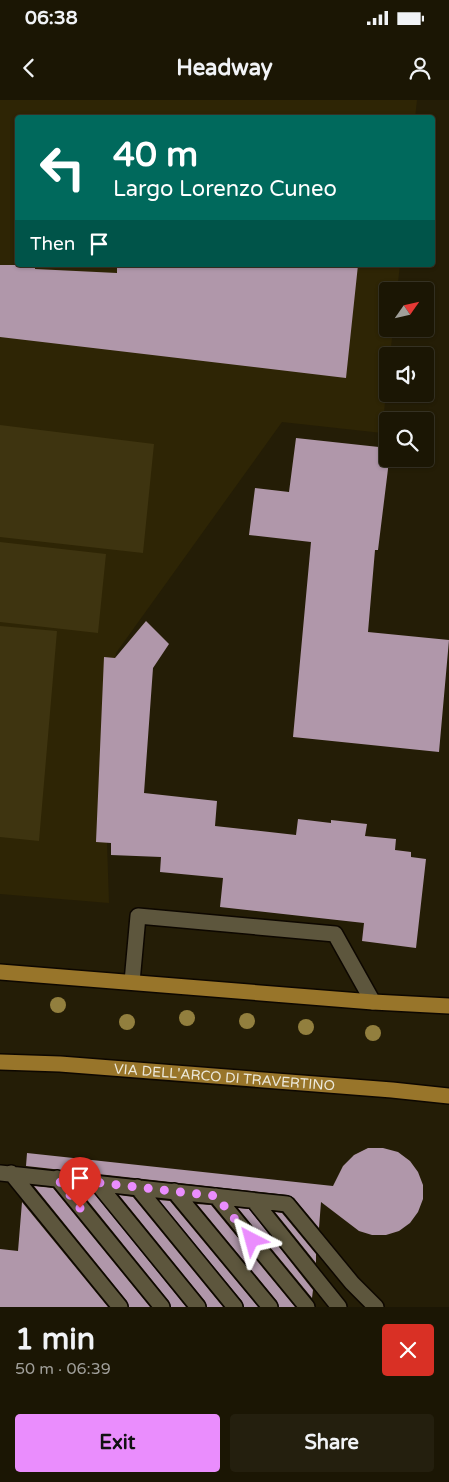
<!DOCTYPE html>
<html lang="en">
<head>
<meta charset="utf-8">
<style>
  body { margin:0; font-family:"Varela Round",sans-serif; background:#241f0e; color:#f1f3f6; height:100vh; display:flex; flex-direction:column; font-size:19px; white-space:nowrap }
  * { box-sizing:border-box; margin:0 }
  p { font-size:16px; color:#a09f9a }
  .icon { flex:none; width:28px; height:28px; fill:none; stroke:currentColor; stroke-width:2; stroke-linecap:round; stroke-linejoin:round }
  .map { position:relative; height:1207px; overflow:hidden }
  .side { display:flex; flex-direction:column; background:#1b1604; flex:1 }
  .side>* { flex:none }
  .guide { position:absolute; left:15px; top:15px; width:420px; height:152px; border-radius:5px; box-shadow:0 1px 4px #0004,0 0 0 1px #393526; background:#00695c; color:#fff; overflow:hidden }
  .needle { width:32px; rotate:56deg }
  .buttons { position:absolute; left:379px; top:182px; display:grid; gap:10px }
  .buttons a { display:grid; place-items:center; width:55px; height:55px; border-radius:5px; background:#1b1604; box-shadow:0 1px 4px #0004,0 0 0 1px #393526; font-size:25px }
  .pin { position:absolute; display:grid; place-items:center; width:42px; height:42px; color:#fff; margin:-51px -21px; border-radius:50% 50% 50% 0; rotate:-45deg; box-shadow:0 0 5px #0007 }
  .pin .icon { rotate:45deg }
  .me { position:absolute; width:55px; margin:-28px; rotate:321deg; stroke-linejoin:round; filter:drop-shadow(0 0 4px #0008) }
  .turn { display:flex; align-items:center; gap:18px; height:105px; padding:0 15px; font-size:22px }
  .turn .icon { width:65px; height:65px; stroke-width:2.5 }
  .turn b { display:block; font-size:35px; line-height:42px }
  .then { display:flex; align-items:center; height:48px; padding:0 15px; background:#0003; gap:10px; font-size:19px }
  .round { display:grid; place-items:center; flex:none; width:52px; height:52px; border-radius:5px; background:#241f0e }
  .headline { display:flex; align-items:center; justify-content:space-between; height:85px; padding:0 15px }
  h1 { font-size:30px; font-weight:700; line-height:38px }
  .primary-button { display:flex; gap:10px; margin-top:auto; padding:10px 15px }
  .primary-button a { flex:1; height:58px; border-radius:5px; background:#ea8dfd; color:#111; font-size:20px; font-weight:700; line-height:58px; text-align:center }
  .primary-button a+a { background:#241f0e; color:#f1f3f6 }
  .status { display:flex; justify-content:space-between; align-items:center; height:35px; padding:0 25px; background:#1b1604; direction:ltr }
  .status svg { height:14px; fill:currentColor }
  header { display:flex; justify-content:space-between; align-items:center; height:65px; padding:0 15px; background:#1b1604; font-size:22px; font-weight:700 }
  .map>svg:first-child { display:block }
</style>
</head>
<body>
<div class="status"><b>06:38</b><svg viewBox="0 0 49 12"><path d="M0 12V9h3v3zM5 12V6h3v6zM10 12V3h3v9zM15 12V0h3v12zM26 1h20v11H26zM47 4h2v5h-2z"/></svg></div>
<header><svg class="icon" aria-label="back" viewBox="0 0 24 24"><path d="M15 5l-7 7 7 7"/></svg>Headway<svg class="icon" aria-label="person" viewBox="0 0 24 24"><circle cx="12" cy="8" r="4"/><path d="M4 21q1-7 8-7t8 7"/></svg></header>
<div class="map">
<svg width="449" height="1207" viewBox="0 0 449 1207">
  <rect width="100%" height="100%" fill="#241d06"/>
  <path fill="#2e2505" d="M0,0H417L415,18H18V165H400L397,191H388V229H393L390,256H388L387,282L382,333L282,322L116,553L107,743L109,803L0,794Z"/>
  <path fill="#3e3410" d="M0,325L154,344L143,453L0,437Z
    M0,442L106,454L98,533L0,522Z
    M0,526L57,531L39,741L0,737Z"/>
  <path fill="#b097aa" d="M0,165H35V169L117,173V165H358L346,278L0,237Z
    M296,338L388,348V369L378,450H375L368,532L449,540L439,652L293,637L311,442L249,435L255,388L289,392Z
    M146,521L169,544L153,568L144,693L217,701L215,726L296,735L298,719L331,723V720L367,724L365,736L396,739L395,750L411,752V757L426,759L416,848L362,841L364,823L220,807L223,778L160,772L161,757L111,755V743L96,742L104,557L115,558Z
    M368,1048H383L398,1052L410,1061L418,1072L423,1085V1099L418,1112L410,1123L399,1131L386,1135H372L359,1131L321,1102L319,1128L294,1098L288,1095L26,1066L27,1053L333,1086L343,1066L354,1055Z
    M34,1086L53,1088L150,1207H129L127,1201Z
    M80,1091L93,1092L186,1207H171L169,1201Z
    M119,1095L133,1097L223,1207H207L205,1201Z
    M159,1100L170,1101L258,1207H244L242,1201Z
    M22,1102L108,1207H0V1149L18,1151Z
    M197,1104L211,1105L295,1207H279L277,1201Z
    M238,1108L249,1109L313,1190L312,1198Z
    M275,1112L282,1113L316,1154V1163Z"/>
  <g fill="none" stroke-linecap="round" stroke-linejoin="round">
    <defs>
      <path id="minor" d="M132,882L138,816L335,834L373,902
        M0,1073L287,1104L352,1183L376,1207
        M11,1073L120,1207
        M57,1078L162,1207
        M97,1083L198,1207
        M137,1087L235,1207
        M174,1091L270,1207
        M216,1096L307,1207
        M254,1101L339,1207"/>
      <g id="major">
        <path d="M0,872L373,902L449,906"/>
        <path id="s1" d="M0,962L60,964L392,990L449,996"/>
      </g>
    </defs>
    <use href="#minor" stroke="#0d0700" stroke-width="18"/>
    <use href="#major" stroke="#0d0700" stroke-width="18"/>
    <use href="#minor" stroke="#5d563d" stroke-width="15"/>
    <use href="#major" stroke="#98752a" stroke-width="15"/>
  </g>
  <g fill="#927f3e">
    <circle cx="58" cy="905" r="8"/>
    <circle cx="187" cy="918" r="8"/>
    <circle cx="247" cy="921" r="8"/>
    <circle cx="127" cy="922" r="8"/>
    <circle cx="306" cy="927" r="8"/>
    <circle cx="373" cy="933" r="8"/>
  </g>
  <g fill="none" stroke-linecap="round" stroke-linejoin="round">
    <path stroke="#ea8dfd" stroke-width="9" stroke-dasharray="0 16.2" d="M80,1108L57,1078L216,1096L252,1140"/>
  </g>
  <g text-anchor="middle" stroke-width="5" stroke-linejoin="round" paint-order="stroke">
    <g font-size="14" fill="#ece8da" stroke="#241d06">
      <text dy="5" stroke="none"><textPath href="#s1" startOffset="225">VIA DELL'ARCO DI TRAVERTINO</textPath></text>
    </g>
  </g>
</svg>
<div class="buttons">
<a><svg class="needle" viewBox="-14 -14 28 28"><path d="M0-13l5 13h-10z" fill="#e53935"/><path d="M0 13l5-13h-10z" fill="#a09f9a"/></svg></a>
<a><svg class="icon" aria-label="sound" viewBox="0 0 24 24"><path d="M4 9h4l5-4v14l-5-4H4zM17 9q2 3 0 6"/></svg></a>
<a><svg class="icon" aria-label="search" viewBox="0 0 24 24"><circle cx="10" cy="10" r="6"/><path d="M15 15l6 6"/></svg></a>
</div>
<div class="pin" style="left:80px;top:1108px;background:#d93025"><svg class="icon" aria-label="arrive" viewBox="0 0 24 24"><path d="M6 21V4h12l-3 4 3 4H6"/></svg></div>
<svg class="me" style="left:252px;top:1140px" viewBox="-20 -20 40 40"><path d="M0-17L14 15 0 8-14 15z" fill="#ea8dfd" stroke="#fff" stroke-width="4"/></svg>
<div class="guide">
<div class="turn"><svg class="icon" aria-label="left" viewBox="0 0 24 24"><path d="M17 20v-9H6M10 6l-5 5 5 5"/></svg><div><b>40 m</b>Largo Lorenzo Cuneo</div></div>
<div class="then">Then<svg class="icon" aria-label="arrive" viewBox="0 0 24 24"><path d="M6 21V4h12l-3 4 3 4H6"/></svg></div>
</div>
</div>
<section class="side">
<div class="headline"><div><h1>1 min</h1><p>50 m · 06:39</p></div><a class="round" style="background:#d93025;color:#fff"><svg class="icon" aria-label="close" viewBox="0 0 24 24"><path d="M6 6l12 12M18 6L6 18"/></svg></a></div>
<div class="primary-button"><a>Exit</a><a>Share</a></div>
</section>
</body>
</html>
